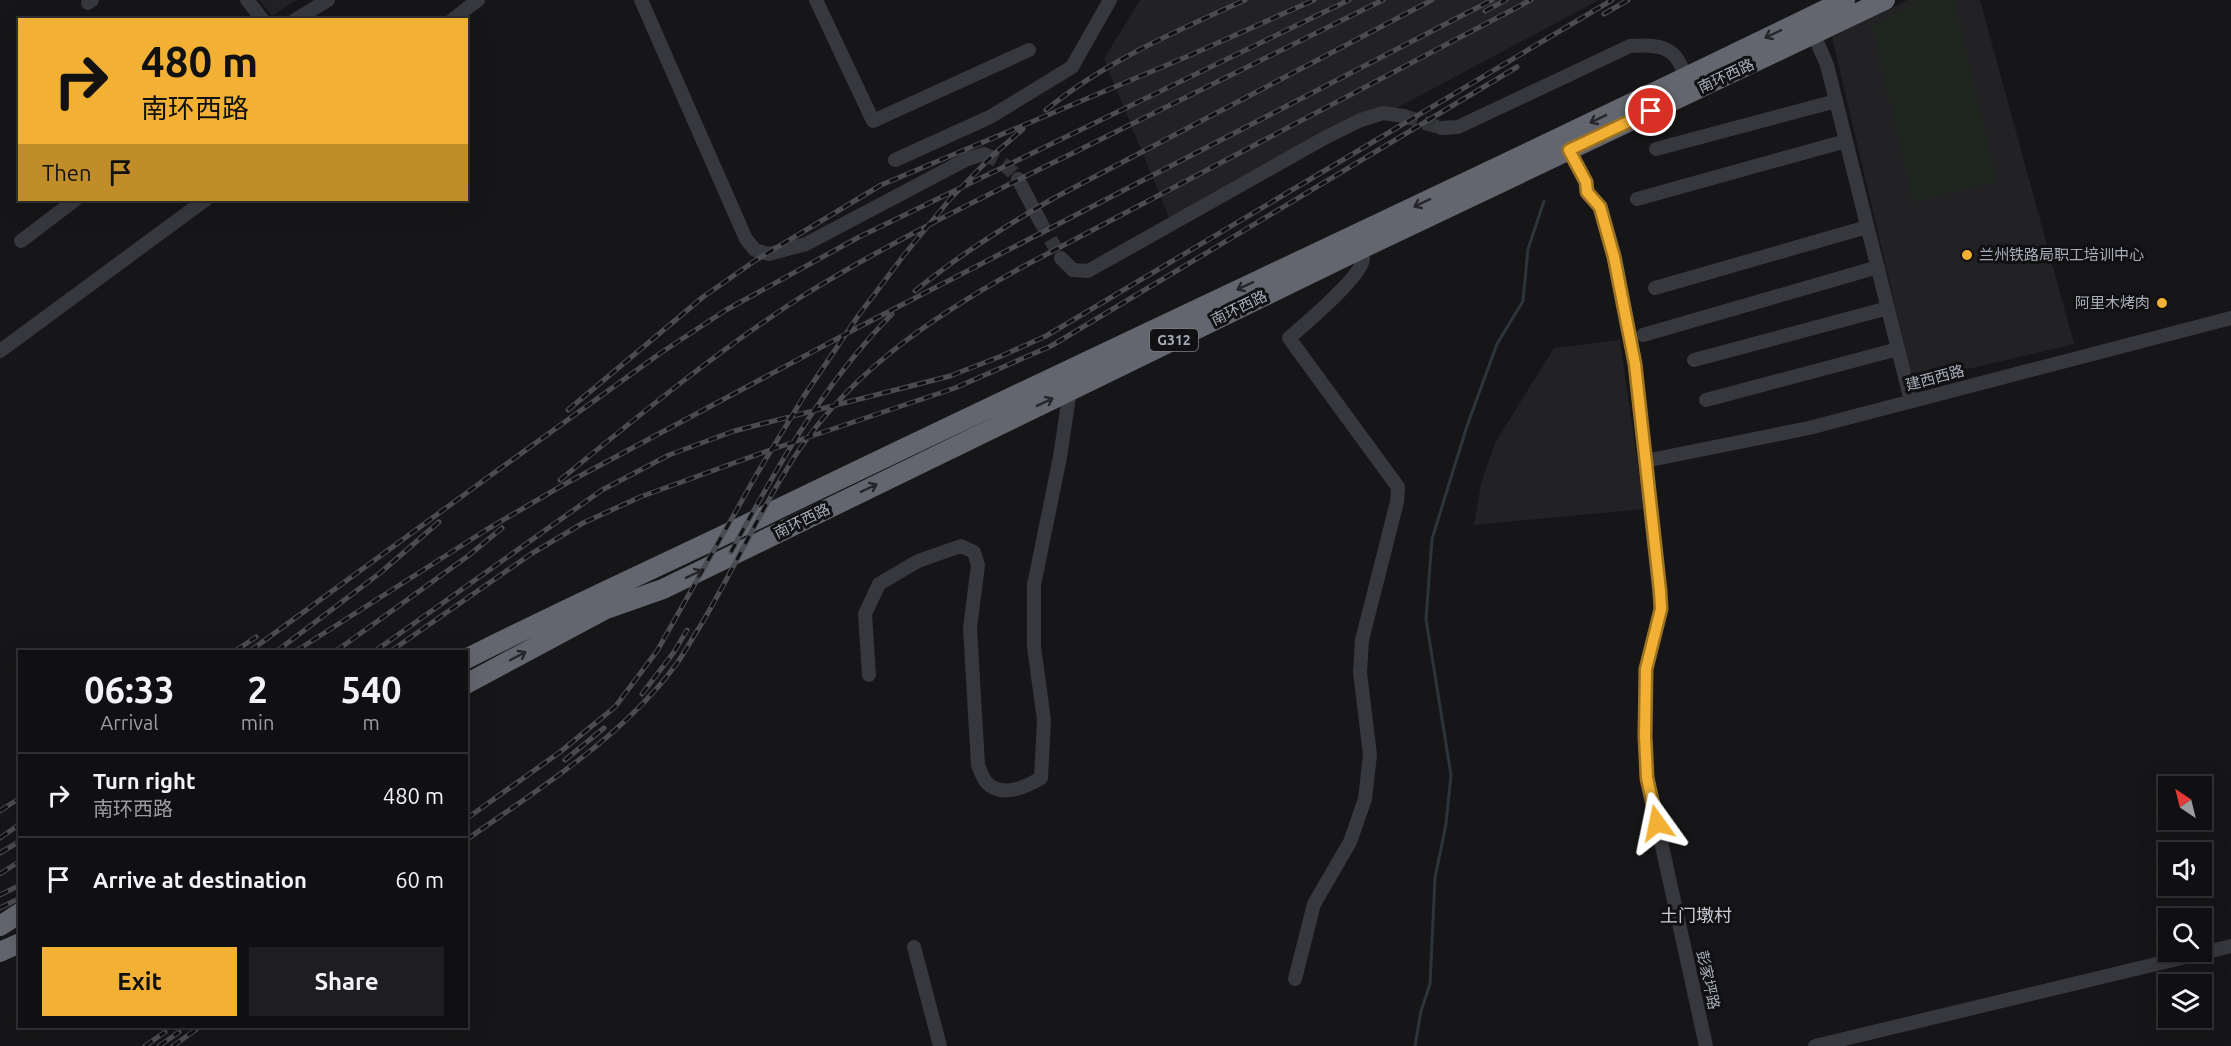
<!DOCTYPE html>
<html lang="en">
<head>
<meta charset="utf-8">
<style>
  body { margin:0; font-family:Ubuntu,"Noto Sans SC",sans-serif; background:#1e1e20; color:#f1f3f6; height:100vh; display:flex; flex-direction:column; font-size:22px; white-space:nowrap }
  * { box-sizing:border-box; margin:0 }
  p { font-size:20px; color:#9c9d9f }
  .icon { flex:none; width:33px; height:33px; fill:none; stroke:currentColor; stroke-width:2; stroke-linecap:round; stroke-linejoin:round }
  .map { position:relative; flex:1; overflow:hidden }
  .panel { position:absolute; left:18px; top:650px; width:450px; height:378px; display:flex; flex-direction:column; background:#101012; border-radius:0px; box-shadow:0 6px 24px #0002,0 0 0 2px #303032 }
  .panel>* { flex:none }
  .banner { position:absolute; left:18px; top:18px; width:450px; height:183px; border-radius:0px; box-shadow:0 6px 24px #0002,0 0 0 2px #303032; background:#f2b134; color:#111; overflow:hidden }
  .needle { width:39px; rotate:325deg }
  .buttons { position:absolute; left:2158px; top:776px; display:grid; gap:12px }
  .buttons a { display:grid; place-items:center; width:54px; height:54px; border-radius:0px; background:#101012; box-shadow:0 6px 24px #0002,0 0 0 2px #303032; font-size:30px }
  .pin { position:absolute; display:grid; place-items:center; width:51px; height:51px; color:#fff; margin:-26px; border:3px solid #fff; border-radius:50%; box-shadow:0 2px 6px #0007 }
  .me { position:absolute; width:66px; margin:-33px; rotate:348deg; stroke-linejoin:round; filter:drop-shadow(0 0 4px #0008) }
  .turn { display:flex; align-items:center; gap:21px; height:126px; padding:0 24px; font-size:27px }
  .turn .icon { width:78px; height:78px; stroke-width:2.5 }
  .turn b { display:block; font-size:42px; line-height:51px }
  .then { display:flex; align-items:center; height:57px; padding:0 24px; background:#0003; gap:12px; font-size:22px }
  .eta { display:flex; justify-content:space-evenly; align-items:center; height:102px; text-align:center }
  .eta b { font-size:36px; font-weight:600; line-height:42px }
  .primary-button { display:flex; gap:12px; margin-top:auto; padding:12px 24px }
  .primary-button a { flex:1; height:69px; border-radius:0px; background:#f2b134; color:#111; font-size:24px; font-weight:600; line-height:69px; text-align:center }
  .primary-button a+a { background:#1e1e20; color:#f1f3f6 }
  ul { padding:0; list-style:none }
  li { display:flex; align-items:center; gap:18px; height:84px; padding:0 24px; border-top:2px solid #303032 }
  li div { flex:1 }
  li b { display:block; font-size:22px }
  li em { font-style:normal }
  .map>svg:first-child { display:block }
</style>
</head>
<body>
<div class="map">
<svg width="2231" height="1046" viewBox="0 0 2231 1046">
  <rect width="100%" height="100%" fill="#161618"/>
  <path fill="#222225" d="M259,0H297L272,16Z
    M1140,0H1599L1173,227L1104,59Z
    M1908,0H1980L2074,344L1913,382L1832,37Z
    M1620,340L1644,509L1474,525L1481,483L1495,443L1554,348Z"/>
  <path fill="#1e261f" d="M1920,0H1954L1997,182L1913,202L1872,26Z"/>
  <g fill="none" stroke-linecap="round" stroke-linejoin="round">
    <path stroke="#2c353c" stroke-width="3" d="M1415,1046L1421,1011L1430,984L1435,878L1446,824L1451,775L1426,619L1432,539L1467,426L1497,344L1523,301L1528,249L1544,201"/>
    <path stroke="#333438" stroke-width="14" stroke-dasharray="14 7" stroke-linecap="butt" d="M1404,116L1441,128
      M984,154C998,160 1009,166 1018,179
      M1040,221L1061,258"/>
    <path stroke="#37383d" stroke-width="14" d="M247,0L263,20
      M641,0L746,239L755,250L769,254L806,244L967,159L984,154
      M816,0L873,121L1029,50
      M88,3L92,0
      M295,20L328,0
      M452,20L478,0
      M1810,26L1827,65L1911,401
      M1441,128L1458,127L1630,46C1643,45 1663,44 1673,54C1679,59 1682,69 1686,76
      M1656,149L1836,101
      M1569,150L1586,182L1587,192L1601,207L1615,257L1635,364L1661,608L1646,669L1645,736L1647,778L1706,1046
      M895,160L990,117L1072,67L1110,0
      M1018,179L1040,221
      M1637,199L1846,141
      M21,241L75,200
      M1061,258L1073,270L1088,271L1328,136L1361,120L1383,113L1404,116
      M1655,288L1867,227
      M1643,335L1878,267
      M0,351L205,200
      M1694,360L1888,308
      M1706,400L1898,349
      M1645,461L1809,428L2231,318
      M869,675L865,614L879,584L918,561L961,546L974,552L978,565L970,628L978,765C980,770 983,779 987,783C1002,798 1026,787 1041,778L1044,720L1034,647V585L1060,457L1070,390
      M914,947L940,1046
      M1295,979L1314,904L1350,842L1365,799L1370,755L1360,672L1362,640L1397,502L1398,487L1289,338C1304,325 1362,276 1363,259C1363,255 1362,252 1361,249
      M1815,1046L2231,946"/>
    <path stroke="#63666e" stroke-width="20" d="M466,659C558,612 651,570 743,526C1109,348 1480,179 1845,0
      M466,684L606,609L663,589L1361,249L1885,0
      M0,926L20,913
      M0,952L20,943"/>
    <defs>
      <path id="rail" d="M1485,11L1506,0
        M1604,14L1628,0
        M1046,110C1104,62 1177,31 1245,0
        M915,291C959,255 1005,226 1054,198L1432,0
        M568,410L703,297L756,260L881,185L1186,57L1314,0
        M560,480C638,416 716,352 801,297C888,243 981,198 1073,153C1176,102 1280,51 1383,0
        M731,552C777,467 823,384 892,314
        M235,651L256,637
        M250,651L487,478L662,352L726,310L859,237L1349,0
        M277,651L380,573L439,522
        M296,651L486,530L563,485L857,328L1492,0
        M336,651L468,556L502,528
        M375,651L602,490L669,455L734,431L950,376L999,357L1046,336L1612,0
        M391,651L531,554L583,523L640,497L767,451L955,388L1051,346L1517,67
        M642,694L674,652L687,630
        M565,760L604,728
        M0,811L20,798
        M466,819L560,752L615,707L657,651L758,472L804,396L858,316L904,255L950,199L993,155L1023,129
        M0,838L20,824
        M466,840C540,788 620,739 675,666C684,654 691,640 699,628C730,577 754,523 785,472C841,377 931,317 1026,265L1531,0
        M0,853L20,841
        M0,874L20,861
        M0,895L20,885
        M0,908L20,898
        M145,1046L165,1032
        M159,1046L179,1032
        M173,1046L201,1026"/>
    </defs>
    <use href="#rail" stroke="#4a4c52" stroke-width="5"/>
    <use href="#rail" stroke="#111113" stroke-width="3" stroke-dasharray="9" stroke-linecap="butt"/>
  </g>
  <defs><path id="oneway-shaft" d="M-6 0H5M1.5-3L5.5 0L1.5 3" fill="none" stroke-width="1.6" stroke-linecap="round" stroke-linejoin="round" transform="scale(1.5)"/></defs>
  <g stroke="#26262a">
    <use href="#oneway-shaft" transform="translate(1773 34) rotate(155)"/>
    <use href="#oneway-shaft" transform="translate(1598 119) rotate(154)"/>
    <use href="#oneway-shaft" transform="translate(1422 203) rotate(155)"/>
    <use href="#oneway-shaft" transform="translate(1245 286) rotate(155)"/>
    <use href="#oneway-shaft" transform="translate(1045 402) rotate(-26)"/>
    <use href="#oneway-shaft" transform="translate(869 488) rotate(-26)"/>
    <use href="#oneway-shaft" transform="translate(694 574) rotate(-26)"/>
    <use href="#oneway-shaft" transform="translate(518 656) rotate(-28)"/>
  </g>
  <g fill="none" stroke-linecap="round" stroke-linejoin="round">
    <defs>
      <path id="route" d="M1651,111L1569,150L1586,182L1587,192L1600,207L1614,257L1635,364L1660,591L1661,609L1646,669L1645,736L1647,778L1657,823"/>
    </defs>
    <use href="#route" stroke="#9d7322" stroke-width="15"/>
    <use href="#route" stroke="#f2b134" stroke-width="10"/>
  </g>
  <g fill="#f2b134" stroke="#111113" stroke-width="2">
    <circle cx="1967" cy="255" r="6"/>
    <circle cx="2162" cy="303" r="6"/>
  </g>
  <g text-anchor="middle" stroke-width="6" stroke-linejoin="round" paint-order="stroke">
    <rect fill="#111113" stroke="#7b7e86" stroke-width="1.5" x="1150" y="329" width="48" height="22" rx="4.5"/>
    <g font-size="14" font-weight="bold" fill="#a8adb8">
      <text x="1174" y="345">G312</text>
    </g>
    <g font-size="15" fill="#a8adb8" stroke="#111113">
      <text transform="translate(1726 76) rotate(-25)" y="5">南环西路</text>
      <text transform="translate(1239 308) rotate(-26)" y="5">南环西路</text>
      <text transform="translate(1935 378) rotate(-15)" y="5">建西西路</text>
      <text transform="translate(802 521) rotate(-26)" y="5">南环西路</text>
      <text transform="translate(1708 980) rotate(78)" y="5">彭家坪路</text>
    </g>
    <g font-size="15" fill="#a8adb8" stroke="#111113" text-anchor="start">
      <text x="1979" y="260">兰州铁路局职工培训中心</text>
      <text x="2150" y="308" text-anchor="end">阿里木烤肉</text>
    </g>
    <g font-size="18" fill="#c9ccd4" stroke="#111113">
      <text x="1696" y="922">土门墩村</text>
    </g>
  </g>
</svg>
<div class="buttons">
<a><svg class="needle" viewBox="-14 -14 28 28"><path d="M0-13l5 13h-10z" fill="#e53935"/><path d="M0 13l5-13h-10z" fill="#9c9d9f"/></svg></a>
<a><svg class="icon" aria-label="sound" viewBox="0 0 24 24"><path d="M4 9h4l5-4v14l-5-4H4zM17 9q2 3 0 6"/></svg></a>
<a><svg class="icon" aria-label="search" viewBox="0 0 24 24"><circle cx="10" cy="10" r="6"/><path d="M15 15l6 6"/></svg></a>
<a><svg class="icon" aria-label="layers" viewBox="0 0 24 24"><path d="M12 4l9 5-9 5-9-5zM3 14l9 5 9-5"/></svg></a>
</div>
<div class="pin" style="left:1651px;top:111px;background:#d93025"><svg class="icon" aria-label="arrive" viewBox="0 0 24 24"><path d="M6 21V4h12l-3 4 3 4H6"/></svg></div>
<svg class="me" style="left:1657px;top:823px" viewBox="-20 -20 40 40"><path d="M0-17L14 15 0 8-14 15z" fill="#f2b134" stroke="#fff" stroke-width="4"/></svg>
<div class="banner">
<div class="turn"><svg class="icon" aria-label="right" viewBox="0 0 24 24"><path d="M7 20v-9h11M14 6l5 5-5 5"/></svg><div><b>480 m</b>南环西路</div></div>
<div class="then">Then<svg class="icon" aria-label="arrive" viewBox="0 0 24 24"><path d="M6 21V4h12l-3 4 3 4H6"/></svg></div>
</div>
<section class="panel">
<div class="eta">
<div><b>06:33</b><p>Arrival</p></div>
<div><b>2</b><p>min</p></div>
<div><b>540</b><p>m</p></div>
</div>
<ul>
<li><svg class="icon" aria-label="right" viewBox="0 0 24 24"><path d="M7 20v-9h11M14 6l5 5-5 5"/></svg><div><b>Turn right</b><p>南环西路</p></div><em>480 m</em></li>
<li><svg class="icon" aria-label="arrive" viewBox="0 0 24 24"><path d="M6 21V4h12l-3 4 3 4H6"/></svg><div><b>Arrive at destination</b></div><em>60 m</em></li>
</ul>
<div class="primary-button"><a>Exit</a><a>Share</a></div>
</section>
</div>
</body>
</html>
